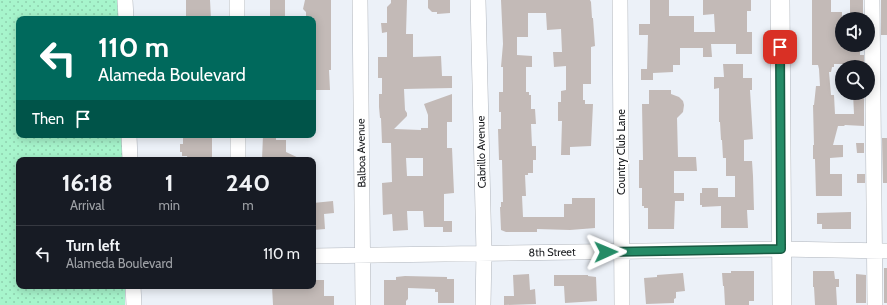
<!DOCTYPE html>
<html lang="en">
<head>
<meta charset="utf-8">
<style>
  body { margin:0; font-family:Cabin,sans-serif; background:#20242c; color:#f1f3f6; height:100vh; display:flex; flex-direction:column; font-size:15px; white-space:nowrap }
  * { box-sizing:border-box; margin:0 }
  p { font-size:13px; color:#9ea1a6 }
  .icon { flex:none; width:22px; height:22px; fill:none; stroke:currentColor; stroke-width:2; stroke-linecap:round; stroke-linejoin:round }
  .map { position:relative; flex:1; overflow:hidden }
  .drawer { position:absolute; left:16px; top:157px; width:300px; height:132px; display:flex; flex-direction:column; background:#171b24; border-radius:8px; box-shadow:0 2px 10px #0003 }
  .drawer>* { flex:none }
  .top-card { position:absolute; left:16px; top:16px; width:300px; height:122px; border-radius:8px; box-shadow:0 2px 10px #0003; background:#00695c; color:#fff; overflow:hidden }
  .buttons { position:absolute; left:835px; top:12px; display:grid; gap:8px }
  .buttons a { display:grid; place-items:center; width:40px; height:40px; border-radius:50%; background:#171b24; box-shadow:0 2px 10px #0003; font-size:20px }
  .pin { position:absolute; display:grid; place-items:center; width:34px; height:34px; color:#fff; margin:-17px; border-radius:8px; box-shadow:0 2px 6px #0006 }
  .me { position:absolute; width:44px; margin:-22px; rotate:89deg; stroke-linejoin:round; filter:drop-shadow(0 0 3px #0008) }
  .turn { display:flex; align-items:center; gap:14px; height:84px; padding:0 16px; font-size:18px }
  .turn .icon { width:52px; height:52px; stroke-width:2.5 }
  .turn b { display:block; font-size:28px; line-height:34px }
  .then { display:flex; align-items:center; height:38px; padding:0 16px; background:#0003; gap:8px; font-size:15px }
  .eta { display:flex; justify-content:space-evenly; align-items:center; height:68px; text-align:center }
  .eta b { font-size:24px; font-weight:700; line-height:28px }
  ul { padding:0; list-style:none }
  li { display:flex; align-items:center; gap:12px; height:56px; padding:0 16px; border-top:1px solid #363941 }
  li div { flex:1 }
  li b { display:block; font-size:15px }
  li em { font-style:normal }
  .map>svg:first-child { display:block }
</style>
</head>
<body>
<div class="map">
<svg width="887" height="305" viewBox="0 0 887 305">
  <defs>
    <pattern id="grass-dots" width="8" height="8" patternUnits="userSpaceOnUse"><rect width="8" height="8" fill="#a7f5cc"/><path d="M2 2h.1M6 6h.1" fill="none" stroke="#8fd1af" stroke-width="1.8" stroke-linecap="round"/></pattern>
  </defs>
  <rect width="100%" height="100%" fill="#ecf1f8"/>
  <path fill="url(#grass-dots)" d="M0,0H123V19H19V135H125V160H19V286H125V305H0Z"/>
  <path fill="#c3bab7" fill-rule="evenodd" d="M186,0H210L211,19H186Z
    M270,0H285V17H270Z
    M305,0H331V70H329L330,90H313V17H306V12L303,9Z
    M391,0H407L406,34H413V57L441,56L442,76H452V88L404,89L405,110L407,113V116L394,129L421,130V128H428V115L424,104L452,94V122H447V148H452L454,193L444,194V221H452V232H443V227H424L423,211H407L408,230L393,231L392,214L383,215L382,183L392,182L391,143H382L381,118H380L379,107V94H382V78H378V57H387V32L382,33L381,23H387V7L391,3ZM406,158H423V176H407Z
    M428,0H450V13L437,14V12H432L428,8Z
    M501,0H590L591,2L592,18H593L595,46L591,47V84H583V100H585V104H593L591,146L570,147V155H561L562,121H558V102H561V91L566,90V66L554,67L553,52H562L561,29L547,30L546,13H528V37H517V55L532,56V67H526V92H529V95H531V109H535L536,124H531L532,146H536V160H533V173H528V175H525L526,196H522L523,217H564V204H572V198H595V228L570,230L537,229V232H506L501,230L500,207H501V202H503L502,160H499L498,129H501V112H499V92H503V67H501L503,44Z
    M650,0H669V16H694V32H715L714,14L703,15V0H751V11H747V32H752V54H736V44H711L712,57H703V48H680V65H673V72L653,73V80H641V69H647L648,35H639V24H650Z
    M812,0H831V12H842V45H860V55H864V64H834V67H832L831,72H829L831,95H834L835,114H854L853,93H863L864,95V126L845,125L844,126H838L833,145H843V157L830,158V174H842V196H816L815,159H813V145H814L813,105H814L816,86H820L819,69L818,65H812Z
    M850,0H863V19H850Z
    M881,0H887V35H881Z
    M723,64H743V78H752V90H750L753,139L744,140V161H752L753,176L754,210H747L748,228H721V206L702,207V205H700V193H702V188H718V197H735V176H726V158H723L722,140H721L720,122H719V88L714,89V77H724Z
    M649,90H671V94L679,97L683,101L684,105L683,112L677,118L678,157H696L697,171H674V193H684V201H675L674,229H648V208H644V206H642V188H639V160H643L642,104H649Z
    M183,135H212V160H188L187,156H182V152H180V144H183Z
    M263,135H276V140H286V152L303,160H262Z
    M882,138H887V183H883Z
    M856,143H864V153H857Z
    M857,174H865V183H857Z
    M333,201L334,213L324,214L325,229L313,230V203Z
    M851,212V229H822V224H817V213Z
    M884,268H887V303H884Z
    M731,271H754V301H749V305H725L724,286H723L722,273H731Z
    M813,271H834L835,279H839V287H836L837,305H815L814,287H813Z
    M683,273L685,291L676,292V298L674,299V303L646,304L644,278L657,277V275Z
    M529,274L530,290L535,289L536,304L504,305V296H514L513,275Z
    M856,274L866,275V303H856Z
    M554,275H588V276L596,277L597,301L565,303L564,286H554Z
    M405,276L447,277V279H454V303H438V292H435V289L408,288V299L406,301V305H384V280H396V277Z
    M313,280H324V296H334V305H273L272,286H290V288H309V286H313Z"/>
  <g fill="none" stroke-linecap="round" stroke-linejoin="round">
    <defs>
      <path id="minor" d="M125,0L126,19
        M237,0V19
        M360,0L363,305
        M478,0L484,253L483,305
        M620,0L622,305
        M872,0L875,305
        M129,135L130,160
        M238,135V160
        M313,256L781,249L887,251
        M133,286L134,305"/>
      <path id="major" d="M780,0L782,305"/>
    </defs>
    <use href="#minor" stroke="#b1b6bd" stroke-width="16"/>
    <use href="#major" stroke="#b1b6bd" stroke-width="20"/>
    <use href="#minor" stroke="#fff" stroke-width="15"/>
    <use href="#major" stroke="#fff" stroke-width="19"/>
  </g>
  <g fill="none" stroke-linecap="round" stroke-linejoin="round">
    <defs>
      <path id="route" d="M606,252L781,249L780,47"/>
    </defs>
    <use href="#route" stroke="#185a42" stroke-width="10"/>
    <use href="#route" stroke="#258b66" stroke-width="7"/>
  </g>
  <g text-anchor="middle" stroke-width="3" stroke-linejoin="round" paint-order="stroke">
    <g font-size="11" fill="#191b1e" stroke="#fff">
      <text transform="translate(481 152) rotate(-91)" y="4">Cabrillo Avenue</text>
      <text transform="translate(621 152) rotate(-90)" y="4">Country Club Lane</text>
      <text transform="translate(361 153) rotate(-91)" y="4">Balboa Avenue</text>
      <text transform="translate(552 252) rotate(-1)" y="4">8th Street</text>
    </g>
  </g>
</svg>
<div class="buttons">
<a><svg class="icon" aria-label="sound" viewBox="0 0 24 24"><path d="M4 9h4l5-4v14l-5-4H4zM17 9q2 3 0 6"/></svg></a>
<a><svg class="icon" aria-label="search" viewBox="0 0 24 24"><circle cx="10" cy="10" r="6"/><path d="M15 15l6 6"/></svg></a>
</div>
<div class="pin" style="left:780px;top:47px;background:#d93025"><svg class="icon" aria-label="arrive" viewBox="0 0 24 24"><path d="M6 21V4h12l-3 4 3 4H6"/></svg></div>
<svg class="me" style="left:606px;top:252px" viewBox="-20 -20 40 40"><path d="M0-17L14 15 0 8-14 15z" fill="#258b66" stroke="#fff" stroke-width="4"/></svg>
<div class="top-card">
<div class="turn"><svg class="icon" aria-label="left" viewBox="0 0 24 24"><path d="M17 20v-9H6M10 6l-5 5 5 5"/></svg><div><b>110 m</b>Alameda Boulevard</div></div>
<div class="then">Then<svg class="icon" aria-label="arrive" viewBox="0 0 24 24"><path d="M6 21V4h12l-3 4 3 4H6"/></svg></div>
</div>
<section class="drawer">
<div class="eta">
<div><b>16:18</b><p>Arrival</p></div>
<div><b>1</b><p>min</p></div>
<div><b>240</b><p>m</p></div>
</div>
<ul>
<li><svg class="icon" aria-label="left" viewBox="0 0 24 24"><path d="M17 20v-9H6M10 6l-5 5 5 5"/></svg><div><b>Turn left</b><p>Alameda Boulevard</p></div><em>110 m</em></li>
</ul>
</section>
</div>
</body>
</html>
